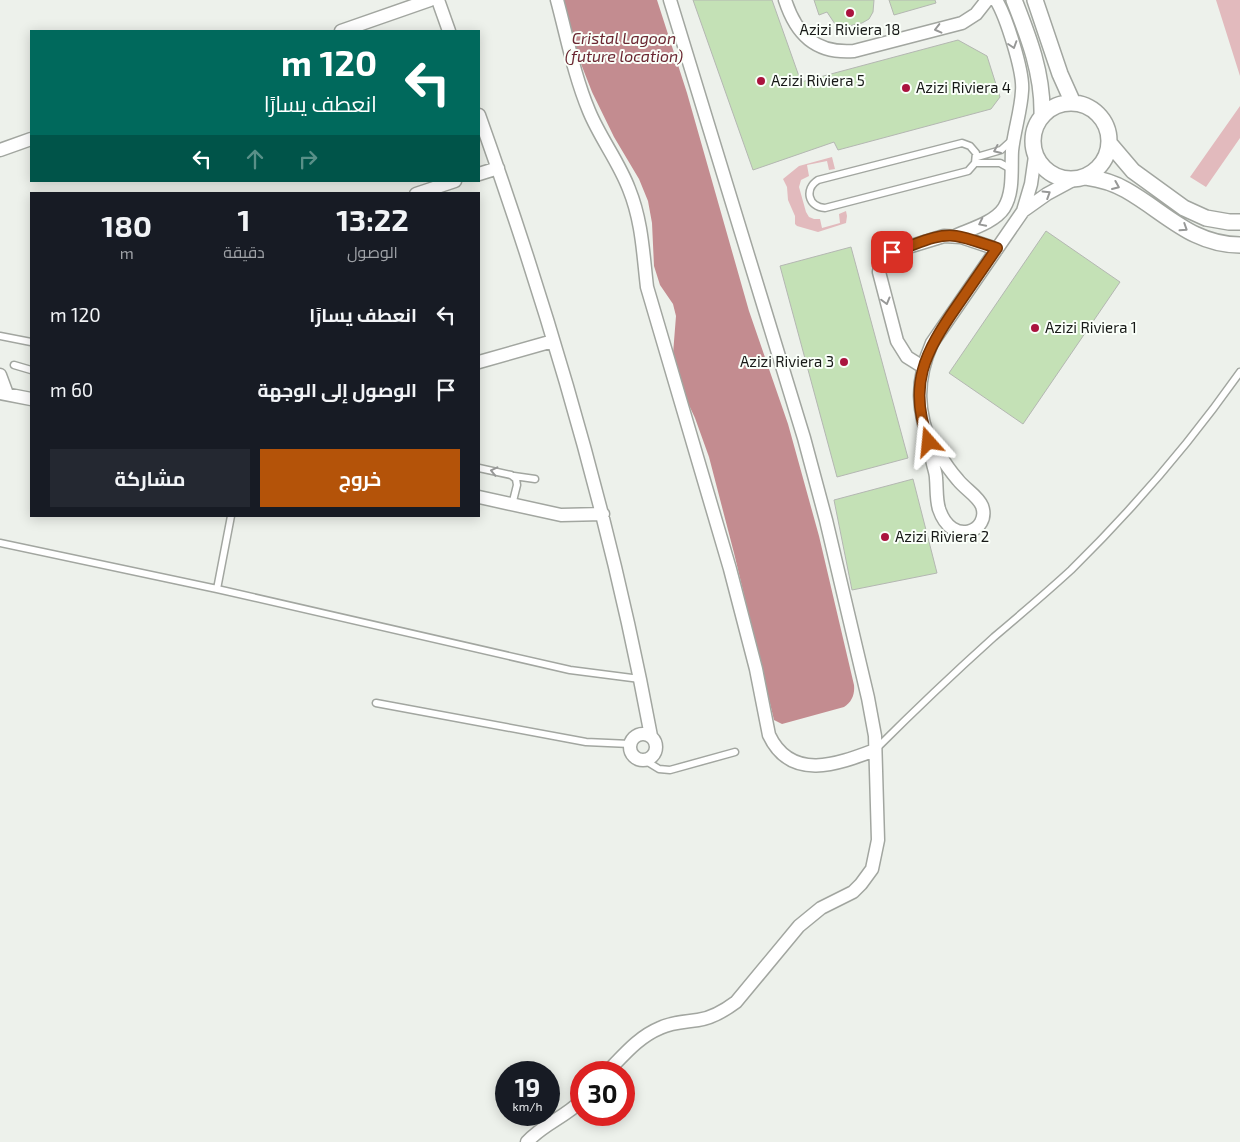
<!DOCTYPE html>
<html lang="ar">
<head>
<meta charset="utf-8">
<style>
  body { margin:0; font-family:"Exo 2",Cairo,sans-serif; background:#242831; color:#f1f3f6; direction:rtl; height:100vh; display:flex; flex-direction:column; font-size:19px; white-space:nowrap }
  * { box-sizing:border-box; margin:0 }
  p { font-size:16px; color:#9ea1a6 }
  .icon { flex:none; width:28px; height:28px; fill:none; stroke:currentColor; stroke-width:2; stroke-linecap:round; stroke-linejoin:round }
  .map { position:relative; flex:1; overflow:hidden; direction:ltr }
  .panel { position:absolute; left:30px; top:192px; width:450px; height:325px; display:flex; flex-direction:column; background:#171b24; border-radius:0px; box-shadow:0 2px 12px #0003; direction:rtl }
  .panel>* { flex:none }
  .banner { position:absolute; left:30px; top:30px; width:450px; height:152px; border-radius:0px; box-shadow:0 2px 12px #0003; direction:rtl; background:#00695c; color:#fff; overflow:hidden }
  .speed { position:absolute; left:495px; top:1061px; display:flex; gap:10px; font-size:25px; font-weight:700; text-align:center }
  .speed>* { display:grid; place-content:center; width:65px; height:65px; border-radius:50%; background:#171b24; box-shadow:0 2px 12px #0003; line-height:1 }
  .speed small { font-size:12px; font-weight:400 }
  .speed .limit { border:8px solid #d22; background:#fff; color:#111 }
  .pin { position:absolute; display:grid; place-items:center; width:42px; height:42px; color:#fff; margin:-21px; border-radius:10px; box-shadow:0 2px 8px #0006 }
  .me { position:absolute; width:55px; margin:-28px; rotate:342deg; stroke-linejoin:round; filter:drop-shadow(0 0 4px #0008) }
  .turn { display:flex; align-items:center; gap:18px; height:105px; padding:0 20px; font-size:22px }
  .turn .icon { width:65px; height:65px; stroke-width:2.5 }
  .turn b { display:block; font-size:35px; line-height:42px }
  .lanes { display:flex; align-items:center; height:48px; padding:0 20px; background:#0003; justify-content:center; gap:25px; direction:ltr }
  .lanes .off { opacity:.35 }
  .eta { display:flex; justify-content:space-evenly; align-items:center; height:85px; text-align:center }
  .eta b { font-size:30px; font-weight:700; line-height:35px }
  .button { display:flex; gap:10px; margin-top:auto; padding:10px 20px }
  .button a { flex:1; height:58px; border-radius:0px; background:#b45309; color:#fff; font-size:20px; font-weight:700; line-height:58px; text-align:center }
  .button a+a { background:#242831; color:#f1f3f6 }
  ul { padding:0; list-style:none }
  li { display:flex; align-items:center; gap:15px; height:75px; padding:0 20px }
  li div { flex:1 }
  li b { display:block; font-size:19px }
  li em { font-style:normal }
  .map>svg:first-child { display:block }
</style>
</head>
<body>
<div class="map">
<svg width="1240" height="1142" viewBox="0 0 1240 1142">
  <rect width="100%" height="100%" fill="#edf1eb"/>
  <path fill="#e2babd" d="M1216,0H1240V76Z
    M1240,106V138L1206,187L1190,177Z
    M832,157L835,169L829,170L827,161L807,165L809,176L801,180L799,187L806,212L809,217L814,219H820L822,228L840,223L839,214L846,211L847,216L846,223L818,232L797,226L795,224V216L788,200L787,187L783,179L799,166Z"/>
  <path fill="#c38c90" d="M564,0H657L687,93L749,311L788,424L819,536L854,685C855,694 852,702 844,707L782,724L774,720L734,553L709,457L695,418L681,388L673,354L676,316L673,304L660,285L654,266L652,223L648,201L639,179L614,137L592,92L576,51Z"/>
  <path fill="#c4e1b6" stroke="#b4b7b2" d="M693,0H772L801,82L958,40L987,56L1000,97L991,109L838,150L834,142L753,170Z
    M814,0H874L873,12L869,19L862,23L844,27L835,24L827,12L819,15Z
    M889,0H935L936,3L894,15Z
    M1046,231L1120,282L1023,424L949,373Z
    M851,247L908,458L837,477L780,266Z
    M913,479L937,573L852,590L834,500Z"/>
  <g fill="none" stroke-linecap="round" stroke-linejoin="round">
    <defs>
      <path id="service" d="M962,143L970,146L976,153L975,163L968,171L825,208C808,207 804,189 818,180Z
        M977,157L1001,150L1012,140
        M975,163H1000L1011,169
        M0,336L31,342
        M14,365L31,370
        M479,468L511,475L516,479L517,485L512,505
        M514,476L535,479
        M0,543L217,589L570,670L640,679
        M217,589L231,516
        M376,703L586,742L630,744
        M876,749C915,710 954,673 994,637C1020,615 1046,593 1071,570C1133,509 1190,443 1240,372
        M646,761L659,769L670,770L735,752"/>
      <path id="minor" d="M438,0L449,31
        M557,0C567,37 574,75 589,111C600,138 619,162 629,189C642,221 643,253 647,287L730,569L756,669L769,735C791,782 838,764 875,750
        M785,0C796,34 815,54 854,51L962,23L976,14L987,0
        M341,31L430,0
        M479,115C551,317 612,525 651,736
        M0,150L31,139
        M479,174L498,168
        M416,194L455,181
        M1023,211L1031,184L1035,156
        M955,236C971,229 995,222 1004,208C1014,192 1011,169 1012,151C1014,131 1021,111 1022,91C1024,72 1006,16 996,0
        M479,362L553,341
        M923,367L907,357L897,341L879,272L881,260L892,252L944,236L961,237L997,249
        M0,375L7,394
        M0,393L31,399
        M933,451C917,412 915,382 932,343L1023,211L1047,194L1073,180
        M935,451L938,452C944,462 951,472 958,480C965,489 978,496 982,506C991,531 952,548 939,509C936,499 937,489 936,478C936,470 930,460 932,452Z
        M479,497L561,515L603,514
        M630 747a13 13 0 1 1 26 0a13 13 0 1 1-26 0Z
        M607,1072C623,1056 638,1037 660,1028C672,1022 685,1022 698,1020C712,1018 724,1011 736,1002L799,926L821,908L853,892L861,884L872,869L878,840L875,736L868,698L826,520L804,438L670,0
        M527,1142C542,1125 565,1117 581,1101"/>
      <path id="tertiary" d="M1014,0C1029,38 1043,74 1042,115
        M1035,0L1060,74L1073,103
        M1033 141a38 38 0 1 1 76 0a38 38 0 1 1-76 0Z
        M1110,144L1133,171L1184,208L1206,218L1229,222H1240
        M1086,177C1100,179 1114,183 1126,190C1165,212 1192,245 1240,245"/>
    </defs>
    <use href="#service" stroke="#a2a6a0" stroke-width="9"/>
    <use href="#minor" stroke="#a2a6a0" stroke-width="15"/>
    <use href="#tertiary" stroke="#a2a6a0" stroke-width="18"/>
    <use href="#service" stroke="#fff" stroke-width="6"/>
    <use href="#minor" stroke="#fff" stroke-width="12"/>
    <use href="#tertiary" stroke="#fff" stroke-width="15"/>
  </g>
  <defs><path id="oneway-chevron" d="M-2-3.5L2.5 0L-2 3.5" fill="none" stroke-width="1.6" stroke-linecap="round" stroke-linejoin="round" transform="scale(1.25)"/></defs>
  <g stroke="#979897">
    <use href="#oneway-chevron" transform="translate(938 29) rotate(166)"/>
    <use href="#oneway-chevron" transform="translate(1013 45) rotate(72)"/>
    <use href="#oneway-chevron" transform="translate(997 150) rotate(156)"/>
    <use href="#oneway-chevron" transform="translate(1116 186) rotate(23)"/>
    <use href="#oneway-chevron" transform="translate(1047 194) rotate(-32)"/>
    <use href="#oneway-chevron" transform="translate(982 223) rotate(154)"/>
    <use href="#oneway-chevron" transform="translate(1184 228) rotate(33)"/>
    <use href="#oneway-chevron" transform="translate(886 301) rotate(75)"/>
    <use href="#oneway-chevron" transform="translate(494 471) rotate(-167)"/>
  </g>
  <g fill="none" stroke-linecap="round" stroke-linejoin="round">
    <defs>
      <path id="route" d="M892,252C912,247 934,233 956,236C969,238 983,244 997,248C983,268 970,287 957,306C925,352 907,386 929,442"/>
    </defs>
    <use href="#route" stroke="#753606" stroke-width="12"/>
    <use href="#route" stroke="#b45309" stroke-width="9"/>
  </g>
  <g fill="#aa143e" stroke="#fafff9" stroke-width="2">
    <circle cx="850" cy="13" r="5"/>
    <circle cx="761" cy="81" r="5"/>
    <circle cx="906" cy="88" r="5"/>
    <circle cx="1035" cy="328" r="5"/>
    <circle cx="844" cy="362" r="5"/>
    <circle cx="885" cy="537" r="5"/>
  </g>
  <g text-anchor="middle" stroke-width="4" stroke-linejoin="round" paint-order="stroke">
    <g font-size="15" fill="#171917" stroke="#fafff9" text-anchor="start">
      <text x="850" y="35" text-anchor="middle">Azizi Riviera 18</text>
      <text x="771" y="86">Azizi Riviera 5</text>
      <text x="916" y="93">Azizi Riviera 4</text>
      <text x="1045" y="333">Azizi Riviera 1</text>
      <text x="834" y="367" text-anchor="end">Azizi Riviera 3</text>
      <text x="895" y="542">Azizi Riviera 2</text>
    </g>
    <g font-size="16" font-style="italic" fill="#6b2732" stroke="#fafff9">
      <text x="624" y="44">Cristal Lagoon<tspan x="624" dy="18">(future location)</tspan></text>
    </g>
  </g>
</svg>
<div class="speed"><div>19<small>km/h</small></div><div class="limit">30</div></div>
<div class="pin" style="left:892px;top:252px;background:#d93025"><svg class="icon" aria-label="arrive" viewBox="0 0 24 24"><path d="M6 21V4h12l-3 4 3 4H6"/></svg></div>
<svg class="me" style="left:929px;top:442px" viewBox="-20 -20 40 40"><path d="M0-17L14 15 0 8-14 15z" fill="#b45309" stroke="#fff" stroke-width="4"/></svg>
<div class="banner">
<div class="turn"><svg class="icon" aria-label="left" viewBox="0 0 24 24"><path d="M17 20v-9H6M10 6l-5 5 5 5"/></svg><div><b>120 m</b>انعطف يسارًا</div></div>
<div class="lanes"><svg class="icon" aria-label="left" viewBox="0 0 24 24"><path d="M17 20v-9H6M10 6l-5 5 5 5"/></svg><svg class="icon off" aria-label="ahead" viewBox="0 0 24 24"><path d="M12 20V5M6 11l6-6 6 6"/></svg><svg class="icon off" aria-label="right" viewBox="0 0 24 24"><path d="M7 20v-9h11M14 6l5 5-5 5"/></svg></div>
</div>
<section class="panel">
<div class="eta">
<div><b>13:22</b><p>الوصول</p></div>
<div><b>1</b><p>دقيقة</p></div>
<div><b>180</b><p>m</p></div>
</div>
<ul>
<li><svg class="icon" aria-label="left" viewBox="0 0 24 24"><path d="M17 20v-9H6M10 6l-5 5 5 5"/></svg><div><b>انعطف يسارًا</b></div><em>120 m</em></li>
<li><svg class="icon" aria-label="arrive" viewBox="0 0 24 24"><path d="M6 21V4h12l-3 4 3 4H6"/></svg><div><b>الوصول إلى الوجهة</b></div><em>60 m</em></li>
</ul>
<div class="button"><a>خروج</a><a>مشاركة</a></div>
</section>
</div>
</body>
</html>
